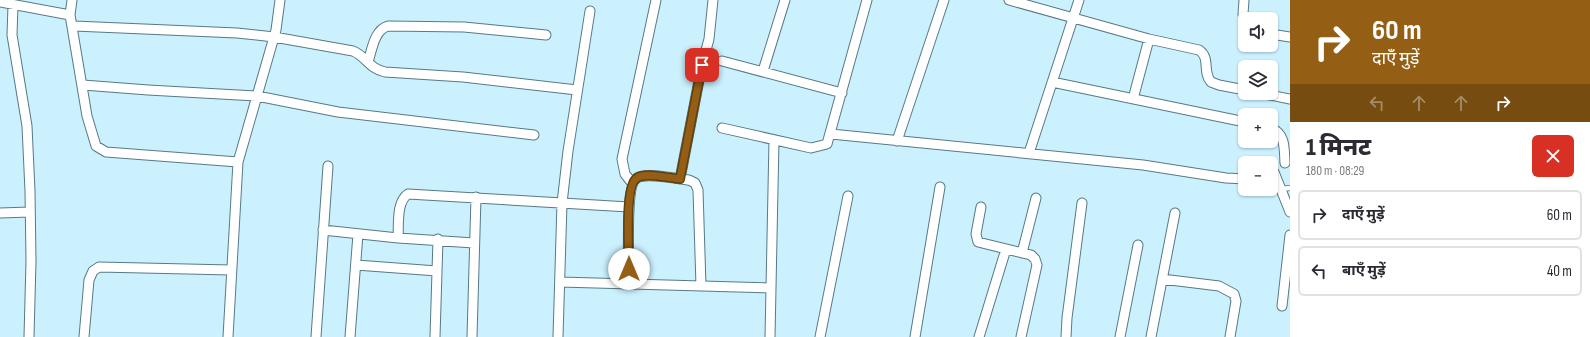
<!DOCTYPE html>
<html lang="hi">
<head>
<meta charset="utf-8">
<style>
  body { margin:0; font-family:"Sofia Sans Condensed","Noto Sans Devanagari",sans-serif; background:#f7f7f7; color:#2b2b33; height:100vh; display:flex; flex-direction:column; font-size:15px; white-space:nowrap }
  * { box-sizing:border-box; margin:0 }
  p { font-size:13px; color:#7c7c81 }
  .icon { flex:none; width:22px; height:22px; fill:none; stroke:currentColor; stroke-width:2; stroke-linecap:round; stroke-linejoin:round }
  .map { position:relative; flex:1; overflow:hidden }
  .drawer { display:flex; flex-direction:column; background:#fff; width:300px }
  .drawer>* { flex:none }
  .banner { background:#945f14; color:#fff; overflow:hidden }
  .controls { position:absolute; left:1238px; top:12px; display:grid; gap:8px }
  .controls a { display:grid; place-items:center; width:40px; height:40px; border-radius:6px; background:#fff; box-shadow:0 1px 3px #0004; font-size:20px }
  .pin { position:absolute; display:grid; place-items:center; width:34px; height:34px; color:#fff; margin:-17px; border-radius:8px; box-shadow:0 2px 6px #0006 }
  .me { position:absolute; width:44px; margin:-22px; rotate:0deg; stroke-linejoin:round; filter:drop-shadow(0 0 3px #0008) }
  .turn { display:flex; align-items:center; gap:14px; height:84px; padding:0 16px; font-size:18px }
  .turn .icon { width:52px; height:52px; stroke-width:2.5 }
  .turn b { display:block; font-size:28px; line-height:34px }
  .lanes { display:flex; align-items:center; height:38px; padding:0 16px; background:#0003; justify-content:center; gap:20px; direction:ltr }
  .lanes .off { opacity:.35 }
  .round { display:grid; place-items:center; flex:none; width:42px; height:42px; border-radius:6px; background:#f7f7f7 }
  .summary { display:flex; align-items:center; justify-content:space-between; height:68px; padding:0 16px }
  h1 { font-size:24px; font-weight:800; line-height:30px }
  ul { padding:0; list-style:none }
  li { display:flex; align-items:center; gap:12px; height:50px; margin:0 8px 6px; padding:0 8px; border:2px solid #e1e1e2; border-radius:6px }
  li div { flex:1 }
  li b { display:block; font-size:15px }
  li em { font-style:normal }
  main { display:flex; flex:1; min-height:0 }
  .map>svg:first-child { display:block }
</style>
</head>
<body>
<main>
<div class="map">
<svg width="1290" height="337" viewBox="0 0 1290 337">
  <rect width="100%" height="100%" fill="#cbf0fe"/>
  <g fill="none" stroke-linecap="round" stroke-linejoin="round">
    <defs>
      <path id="service" d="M1281,189L1290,188"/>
      <path id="minor" d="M72,0L70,15L87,116L96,146L106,152L238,162
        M1009,0L1149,39L1199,50C1211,58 1202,72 1211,82L1219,85L1245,90
        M1244,0L1243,14L1245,23
        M0,2L70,15
        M13,5L12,35L27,126L30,191L31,261L29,337
        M74,26L237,33L274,37L353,51C367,57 368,68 385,72L463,77L577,90
        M1271,34L1290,37
        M722,61L842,93
        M368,62C372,50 374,30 388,26L464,27L546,35
        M763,71L785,0
        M1052,82L1245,122
        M83,85L148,90L257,96L338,112L534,135
        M1260,93L1290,99
        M1133,99L1149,39
        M722,128L811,148L827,144L867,0
        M1271,128C1286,134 1284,149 1285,163
        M831,134L1143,165L1226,178L1245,179
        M897,141L944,0
        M1029,153L1079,0
        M1274,172L1290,212
        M680,179L702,65L709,39L713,0
        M632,183L625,174L622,159L656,0
        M981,207L976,234L978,242L1031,255L1035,259L1037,265L1021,337
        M0,213L30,212
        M323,230L398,238L474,243
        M398,238C399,225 396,202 408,194L629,207
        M1022,253L1036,198
        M356,265L437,271
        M1162,279L1219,286L1234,294L1236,301L1230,337
        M560,282L771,288
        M629,284C629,268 625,184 637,178C647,172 677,179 689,180L695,183L698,190L701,286
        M1282,306L1290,235
        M84,337L89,280L93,271L99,267L231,270
        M228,337L238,162L276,30L280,0
        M316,337L328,166
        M350,337L358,234
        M435,337L438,239
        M472,337L476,197
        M558,337L562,203L568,151L590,11
        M770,337L774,140
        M820,337L848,196
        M915,337L940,187
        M979,337L1006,249
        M1066,337L1067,318L1082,203
        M1120,337L1138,245
        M1151,337L1175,213"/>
    </defs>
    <use href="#service" stroke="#587986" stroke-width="6"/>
    <use href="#minor" stroke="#587986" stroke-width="11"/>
    <use href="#service" stroke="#fff" stroke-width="4.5"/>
    <use href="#minor" stroke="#fff" stroke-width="9"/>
  </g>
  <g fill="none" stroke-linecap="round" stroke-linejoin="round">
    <defs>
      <path id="route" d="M629,269C629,253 624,185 637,178C645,172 669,178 680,179L702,65"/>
    </defs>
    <use href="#route" stroke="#603e0d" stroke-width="10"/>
    <use href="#route" stroke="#945f14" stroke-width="7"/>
  </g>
</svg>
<div class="controls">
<a><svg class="icon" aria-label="sound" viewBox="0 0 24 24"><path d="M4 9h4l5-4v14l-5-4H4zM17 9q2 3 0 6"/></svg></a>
<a><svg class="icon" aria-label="layers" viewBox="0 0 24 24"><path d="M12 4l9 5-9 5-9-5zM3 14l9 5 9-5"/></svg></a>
<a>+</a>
<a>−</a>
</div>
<div class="pin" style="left:702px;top:65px;background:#d93025"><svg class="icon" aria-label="arrive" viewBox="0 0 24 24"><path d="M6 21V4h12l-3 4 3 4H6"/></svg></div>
<svg class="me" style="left:629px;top:269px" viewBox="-20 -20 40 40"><circle r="19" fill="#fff"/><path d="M0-13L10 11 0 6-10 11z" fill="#945f14"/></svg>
</div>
<section class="drawer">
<div class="banner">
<div class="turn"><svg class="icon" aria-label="right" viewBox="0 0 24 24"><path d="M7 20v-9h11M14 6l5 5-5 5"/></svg><div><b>60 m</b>दाएँ मुड़ें</div></div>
<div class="lanes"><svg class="icon off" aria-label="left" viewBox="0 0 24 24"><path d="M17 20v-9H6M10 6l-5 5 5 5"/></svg><svg class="icon off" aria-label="ahead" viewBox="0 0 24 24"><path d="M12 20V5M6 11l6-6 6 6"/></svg><svg class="icon off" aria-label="ahead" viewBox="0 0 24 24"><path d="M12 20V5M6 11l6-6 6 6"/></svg><svg class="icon" aria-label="right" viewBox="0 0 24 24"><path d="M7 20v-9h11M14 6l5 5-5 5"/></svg></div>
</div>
<div class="summary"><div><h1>1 मिनट</h1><p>180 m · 08:29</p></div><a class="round" style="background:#d93025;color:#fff"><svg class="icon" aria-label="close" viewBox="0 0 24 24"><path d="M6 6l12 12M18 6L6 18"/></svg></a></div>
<ul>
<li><svg class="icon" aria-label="right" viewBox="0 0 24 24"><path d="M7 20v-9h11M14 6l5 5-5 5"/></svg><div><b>दाएँ मुड़ें</b></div><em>60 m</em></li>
<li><svg class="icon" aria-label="left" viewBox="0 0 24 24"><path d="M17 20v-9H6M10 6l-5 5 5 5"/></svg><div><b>बाएँ मुड़ें</b></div><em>40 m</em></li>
</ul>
</section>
</main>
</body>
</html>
